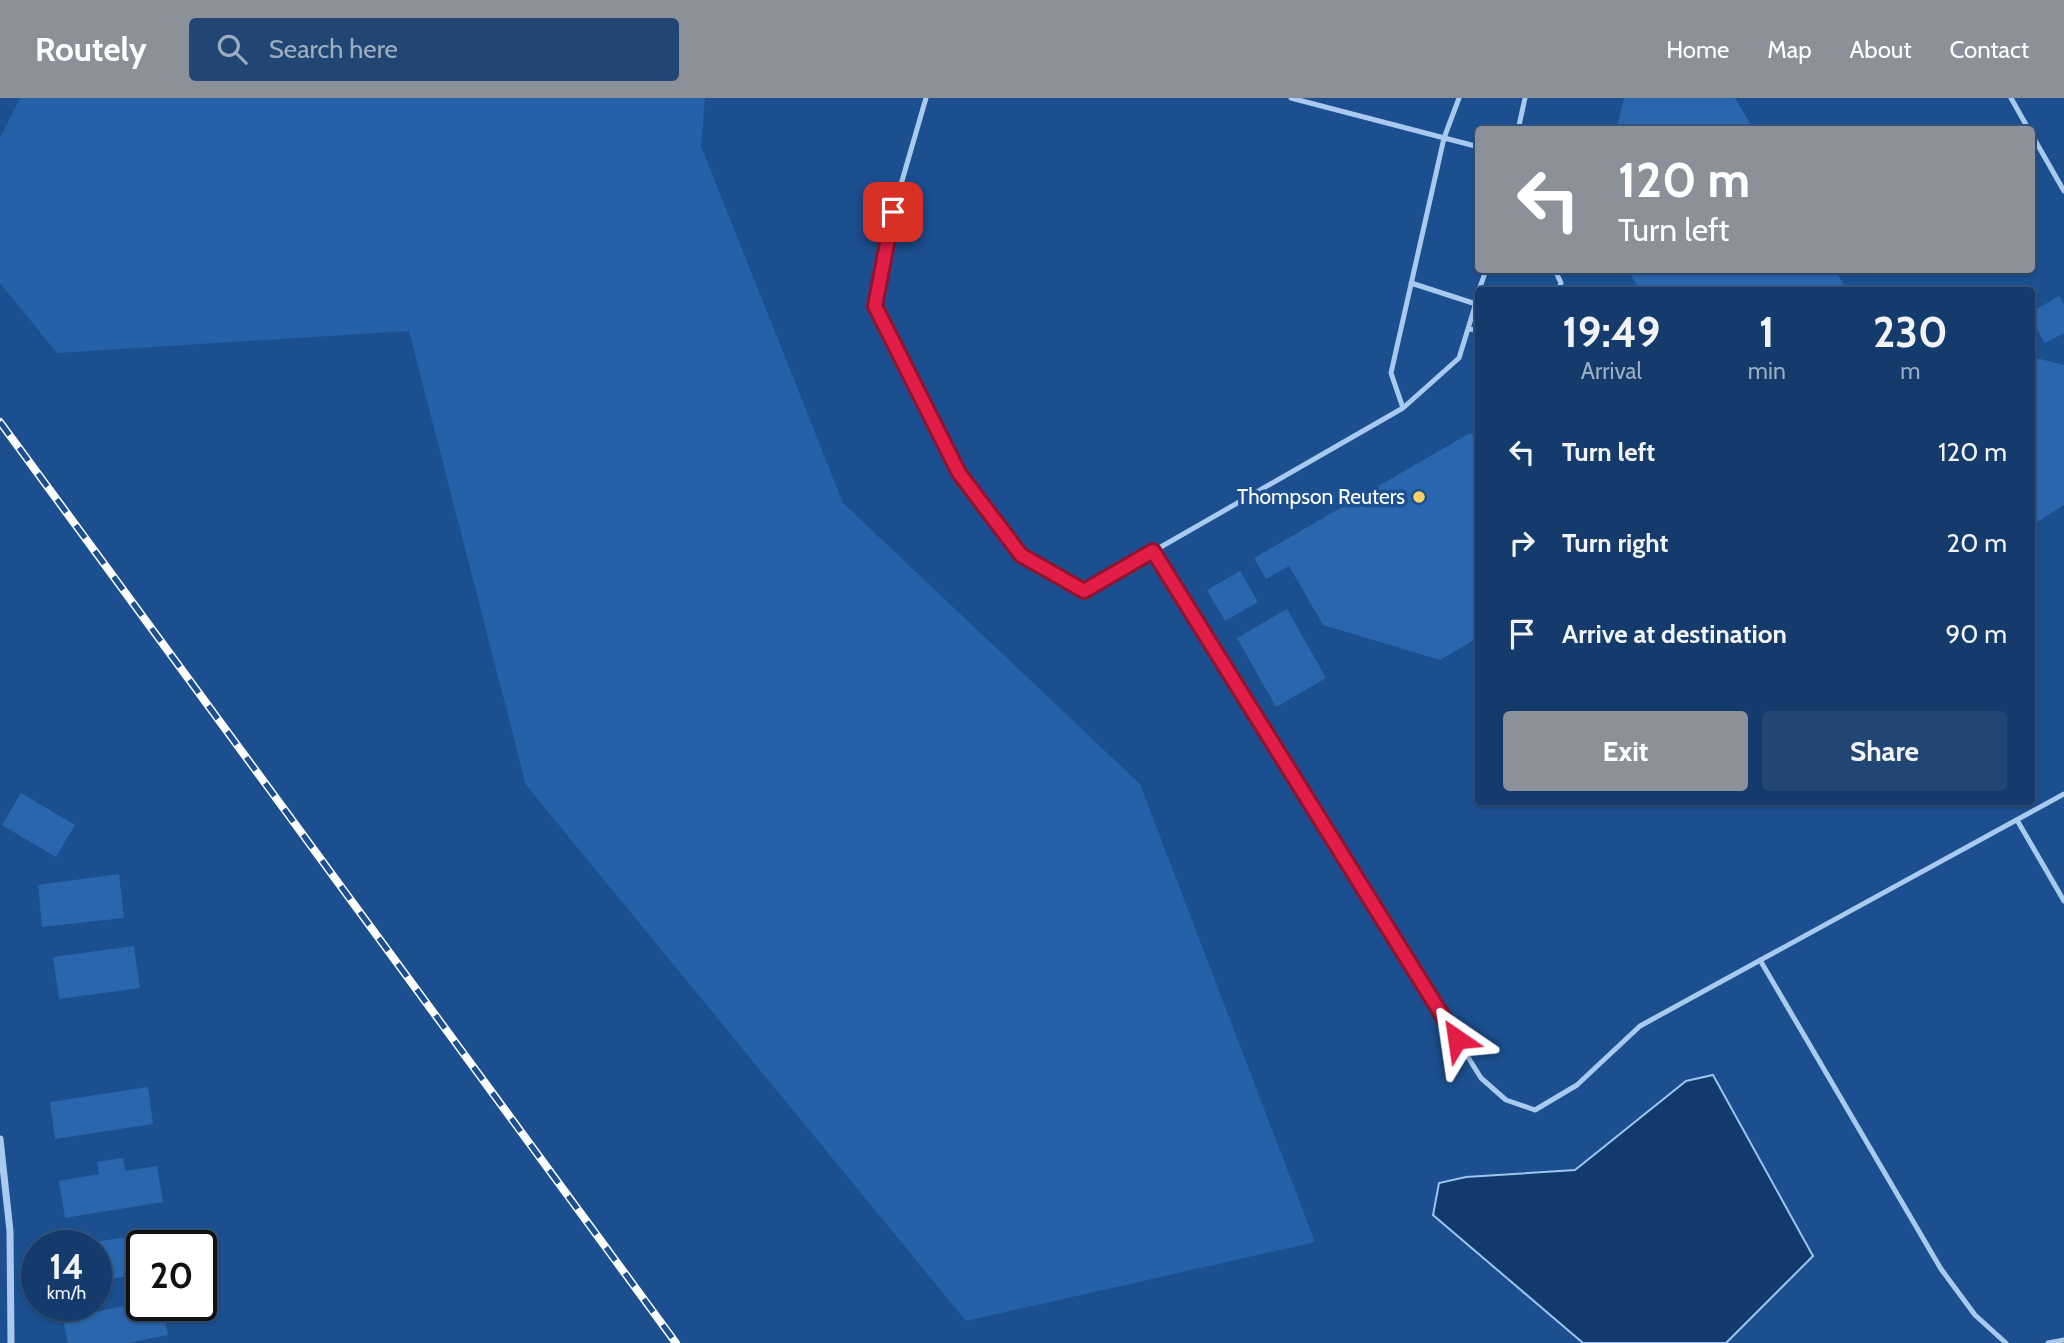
<!DOCTYPE html>
<html lang="en">
<head>
<meta charset="utf-8">
<style>
  body { margin:0; font-family:Cabin,sans-serif; background:#214673; color:#f1f3f6; height:100vh; display:flex; flex-direction:column; font-size:26px; white-space:nowrap }
  * { box-sizing:border-box; margin:0 }
  p { font-size:23px; color:#9dadc1 }
  .icon { flex:none; width:38px; height:38px; fill:none; stroke:currentColor; stroke-width:2; stroke-linecap:round; stroke-linejoin:round }
  .map { position:relative; flex:1; overflow:hidden }
  .side { position:absolute; left:1475px; top:189px; width:560px; height:518px; display:flex; flex-direction:column; background:#143b6b; border-radius:7px; box-shadow:0 2px 5px #0004,0 0 0 2px #33557e }
  .side>* { flex:none }
  .guide { position:absolute; left:1475px; top:28px; width:560px; height:147px; border-radius:7px; box-shadow:0 2px 5px #0004,0 0 0 2px #33557e; background:#8c9099; color:#fff; overflow:hidden }
  .speed { position:absolute; left:21px; top:1132px; display:flex; gap:14px; font-size:35px; font-weight:700; text-align:center }
  .speed>* { display:grid; place-content:center; width:91px; height:91px; border-radius:50%; background:#143b6b; box-shadow:0 2px 5px #0004,0 0 0 2px #33557e; line-height:1 }
  .speed small { font-size:18px; font-weight:400 }
  .speed .limit { border:4px solid #111; border-radius:10px; background:#fff; color:#111 }
  .pin { position:absolute; display:grid; place-items:center; width:60px; height:60px; color:#fff; margin:-30px; border-radius:14px; box-shadow:0 4px 10px #0006 }
  .me { position:absolute; width:77px; margin:-38px; rotate:328deg; stroke-linejoin:round; filter:drop-shadow(0 0 5px #0008) }
  .turn { display:flex; align-items:center; gap:24px; height:147px; padding:0 28px; font-size:32px }
  .turn .icon { width:91px; height:91px; stroke-width:2.5 }
  .turn b { display:block; font-size:49px; line-height:60px }
  .eta { display:flex; justify-content:space-evenly; align-items:center; height:119px; text-align:center }
  .eta b { font-size:42px; font-weight:700; line-height:49px }
  .button { display:flex; gap:14px; margin-top:auto; padding:14px 28px }
  .button a { flex:1; height:80px; border-radius:7px; background:#8c9099; color:#fff; font-size:28px; font-weight:700; line-height:80px; text-align:center }
  .button a+a { background:#214673; color:#f1f3f6 }
  ul { padding:0; list-style:none }
  li { display:flex; align-items:center; gap:21px; height:91px; padding:0 28px }
  li div { flex:1 }
  li b { display:block; font-size:26px }
  li em { font-style:normal }
  header { display:flex; align-items:center; gap:42px; box-sizing:border-box; height:98px; padding:0 35px; background:#8c9099; color:#fff }
  header strong { font-size:33px }
  nav { display:flex; gap:38px; margin-inline-start:auto; font-size:24px }
  .search { width:490px; height:63px; background:#214673; display:flex; align-items:center; gap:18px; box-sizing:border-box; padding:0 24px; border-radius:7px; color:#9dadc1; font-size:26px }
  .map>svg:first-child { display:block }
</style>
</head>
<body>
<header>
<strong>Routely</strong>
<div class="search"><svg class="icon" aria-label="search" viewBox="0 0 24 24"><circle cx="10" cy="10" r="6"/><path d="M15 15l6 6"/></svg>Search here</div>
<nav><a>Home</a><a>Map</a><a>About</a><a>Contact</a></nav>
</header>
<div class="map">
<svg width="2064" height="1245" viewBox="0 0 2064 1245">
  <rect width="100%" height="100%" fill="#1b4f8f"/>
  <path fill="#2461a8" d="M20,0H705L701,48L843,405L1140,686L1315,1144L966,1223L526,687L409,233L57,255L0,185V40Z"/>
  <path fill="#123a6d" stroke="#9cc4f0" stroke-width="2" d="M1713,977L1813,1158L1726,1245H1583L1433,1117L1439,1085L1466,1079L1575,1072L1686,983Z"/>
  <path fill="#2a66ad" d="M1624,0H1735L1754,32H1616Z
    M1628,172H1835L1847,192H1640Z
    M2059,198L2064,206V235L2045,245L2032,222V214Z
    M2032,259L2064,267V407L2032,427Z
    M1470,335L1479,339V539L1440,562L1323,527L1289,468L1266,481L1254,460Z
    M1240,473L1258,504L1225,523L1207,492Z
    M1287,511L1326,580L1276,609L1237,540Z
    M21,695L75,727L56,759L2,727Z
    M119,776L124,820L42,829L38,787Z
    M134,848L140,890L59,901L53,859Z
    M148,989L153,1026L55,1041L50,1004Z
    M123,1060L125,1073L157,1068L163,1104L65,1120L59,1083L99,1076L97,1064Z
    M149,1136L151,1148H142V1176L96,1183V1148H86V1145Z
    M142,1204V1208H162L168,1237L128,1245H68L63,1221Z"/>
  <g fill="none" stroke-linecap="round" stroke-linejoin="round">
    <path stroke="#a9c9ee" stroke-width="5" d="M926,0L893,114L875,208L959,375L1021,457L1084,493L1403,310L1459,260L1479,195
      M1291,0L1479,49
      M2011,0L2029,32
      M1518,32L1525,0
      M2032,37L2064,93
      M1555,172L1561,185L1558,192
      M1411,185L1476,206
      M1479,192L1486,172
      M1468,231L1479,232
      M1403,310L1391,275L1444,40L1459,0
      M1152,453L1481,980L1506,1002L1535,1012L1577,987L1640,928L2064,696
      M2017,722L2064,803
      M1760,862L1941,1171L1975,1217L2006,1245
      M2048,1245L2064,1242"/>
    <path stroke="#a9c9ee" stroke-width="7" d="M0,1041L10,1133L11,1245"/>
    <defs>
      <path id="rail" d="M0,324L676,1245"/>
    </defs>
    <use href="#rail" stroke="#fff" stroke-width="8"/>
    <use href="#rail" stroke="#1b4f8f" stroke-width="5" stroke-dasharray="16" stroke-linecap="butt"/>
  </g>
  <g fill="none" stroke-linecap="round" stroke-linejoin="round">
    <defs>
      <path id="route" d="M893,114L875,208L959,375L1021,457L1084,493L1153,453L1457,941"/>
    </defs>
    <use href="#route" stroke="#92132f" stroke-width="18"/>
    <use href="#route" stroke="#e11d48" stroke-width="12"/>
  </g>
  <circle fill="#ffd166" stroke="#1b4f8f" stroke-width="2.5" cx="1419" cy="399" r="7"/>
  <g text-anchor="middle" stroke-width="7" stroke-linejoin="round" paint-order="stroke">
    <g font-size="21" fill="#fff" stroke="#1b4f8f" text-anchor="end">
      <text x="1405" y="406">Thompson Reuters</text>
    </g>
  </g>
</svg>
<div class="speed"><div>14<small>km/h</small></div><div class="limit">20</div></div>
<div class="pin" style="left:893px;top:114px;background:#d93025"><svg class="icon" aria-label="arrive" viewBox="0 0 24 24"><path d="M6 21V4h12l-3 4 3 4H6"/></svg></div>
<svg class="me" style="left:1457px;top:941px" viewBox="-20 -20 40 40"><path d="M0-17L14 15 0 8-14 15z" fill="#e11d48" stroke="#fff" stroke-width="4"/></svg>
<div class="guide">
<div class="turn"><svg class="icon" aria-label="left" viewBox="0 0 24 24"><path d="M17 20v-9H6M10 6l-5 5 5 5"/></svg><div><b>120 m</b>Turn left</div></div>
</div>
<section class="side">
<div class="eta">
<div><b>19:49</b><p>Arrival</p></div>
<div><b>1</b><p>min</p></div>
<div><b>230</b><p>m</p></div>
</div>
<ul>
<li><svg class="icon" aria-label="left" viewBox="0 0 24 24"><path d="M17 20v-9H6M10 6l-5 5 5 5"/></svg><div><b>Turn left</b></div><em>120 m</em></li>
<li><svg class="icon" aria-label="right" viewBox="0 0 24 24"><path d="M7 20v-9h11M14 6l5 5-5 5"/></svg><div><b>Turn right</b></div><em>20 m</em></li>
<li><svg class="icon" aria-label="arrive" viewBox="0 0 24 24"><path d="M6 21V4h12l-3 4 3 4H6"/></svg><div><b>Arrive at destination</b></div><em>90 m</em></li>
</ul>
<div class="button"><a>Exit</a><a>Share</a></div>
</section>
</div>
</body>
</html>
